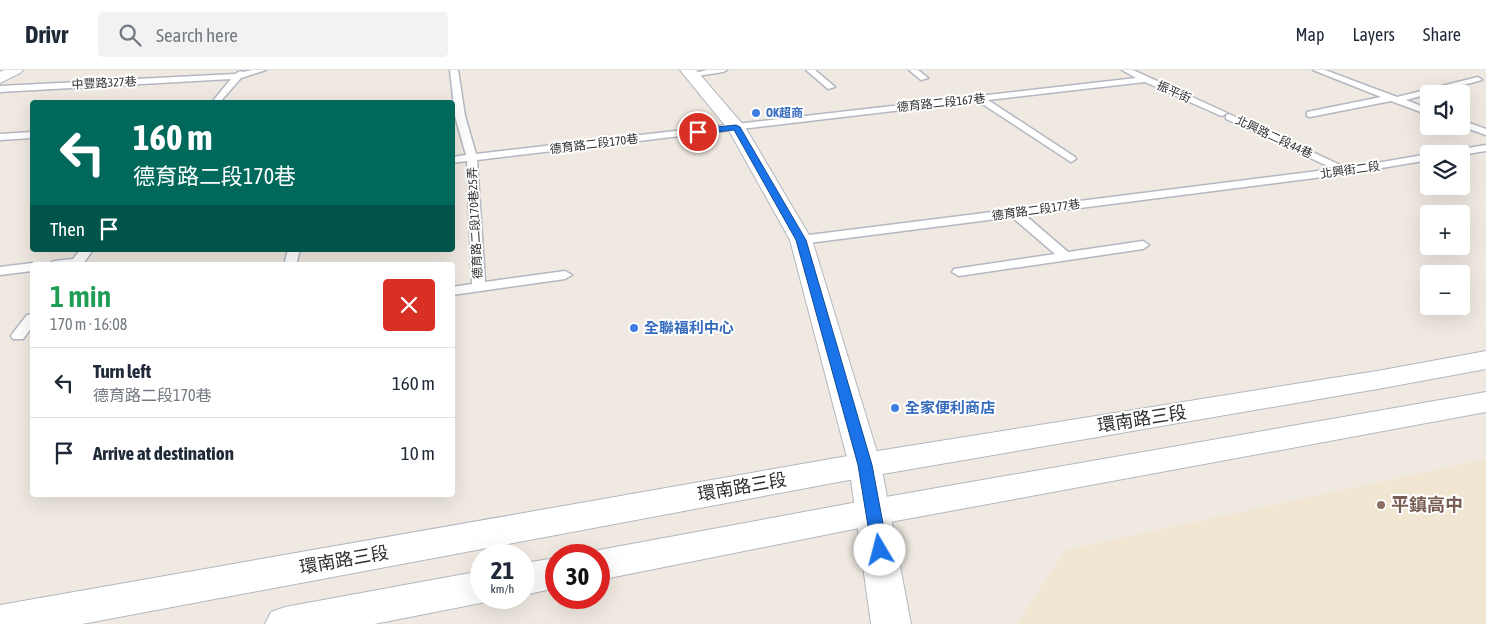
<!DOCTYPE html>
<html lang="en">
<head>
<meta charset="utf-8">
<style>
  body { margin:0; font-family:"Asap Condensed","Noto Sans TC",sans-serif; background:#f2f2f3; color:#1f2937; height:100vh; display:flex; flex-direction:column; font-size:19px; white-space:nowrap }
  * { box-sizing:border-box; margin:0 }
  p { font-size:16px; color:#747a83 }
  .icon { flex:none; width:28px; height:28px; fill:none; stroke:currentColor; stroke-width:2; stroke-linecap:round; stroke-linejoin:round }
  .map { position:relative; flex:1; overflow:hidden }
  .details { position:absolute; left:30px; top:192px; width:425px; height:235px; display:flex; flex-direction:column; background:#fff; border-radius:5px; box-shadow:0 5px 20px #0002 }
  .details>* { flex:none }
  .top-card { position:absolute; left:30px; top:30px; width:425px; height:152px; border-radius:5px; box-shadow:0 5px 20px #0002; background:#00695c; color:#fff; overflow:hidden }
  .controls { position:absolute; left:1420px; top:15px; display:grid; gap:10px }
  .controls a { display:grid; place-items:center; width:50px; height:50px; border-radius:5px; background:#fff; box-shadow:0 5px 20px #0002; font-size:25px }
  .speed { position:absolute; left:470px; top:474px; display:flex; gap:10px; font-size:25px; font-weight:700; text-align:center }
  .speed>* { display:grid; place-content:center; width:65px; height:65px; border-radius:50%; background:#fff; box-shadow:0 5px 20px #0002; line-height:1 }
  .speed small { font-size:12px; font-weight:400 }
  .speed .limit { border:8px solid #d22; background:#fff; color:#111 }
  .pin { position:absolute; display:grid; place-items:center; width:42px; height:42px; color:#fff; margin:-21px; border:2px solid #fff; border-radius:50%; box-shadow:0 1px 5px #0007 }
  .me { position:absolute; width:55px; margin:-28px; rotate:352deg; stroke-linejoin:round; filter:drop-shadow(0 0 4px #0008) }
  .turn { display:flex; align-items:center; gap:18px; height:105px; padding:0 20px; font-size:22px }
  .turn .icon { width:65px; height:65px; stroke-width:2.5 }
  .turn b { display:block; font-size:35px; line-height:42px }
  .then { display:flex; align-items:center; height:48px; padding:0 20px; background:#0003; gap:10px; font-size:19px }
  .round { display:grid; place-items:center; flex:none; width:52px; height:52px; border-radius:5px; background:#f2f2f3 }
  .summary { display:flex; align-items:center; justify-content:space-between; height:85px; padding:0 20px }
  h1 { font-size:30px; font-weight:600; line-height:38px; color:#1e9e55 }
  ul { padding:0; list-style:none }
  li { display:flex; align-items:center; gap:15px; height:70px; padding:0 20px; border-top:1px solid #e0e1e3 }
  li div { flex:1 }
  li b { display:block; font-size:19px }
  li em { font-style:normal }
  header { display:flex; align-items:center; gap:30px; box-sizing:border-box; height:70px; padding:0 25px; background:#fff; border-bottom:1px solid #e0e1e3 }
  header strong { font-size:24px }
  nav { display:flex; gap:28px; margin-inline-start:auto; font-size:18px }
  .search { width:350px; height:45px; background:#f2f2f3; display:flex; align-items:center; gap:12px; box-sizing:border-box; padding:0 18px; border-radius:5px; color:#747a83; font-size:19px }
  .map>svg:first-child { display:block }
</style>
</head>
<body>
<header>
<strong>Drivr</strong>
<div class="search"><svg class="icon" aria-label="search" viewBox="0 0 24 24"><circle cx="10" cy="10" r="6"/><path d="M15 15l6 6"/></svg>Search here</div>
<nav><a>Map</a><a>Layers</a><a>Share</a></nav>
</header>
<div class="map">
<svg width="1486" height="554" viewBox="0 0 1486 554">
  <rect width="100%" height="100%" fill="#efe9e1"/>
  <path fill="#f0e6d1" d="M1486,389V554H1017L1066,480Z"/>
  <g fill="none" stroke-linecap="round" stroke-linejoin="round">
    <defs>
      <path id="service" d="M252,0H266L241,8L220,32H212L231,9L0,22V16L235,4L240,1L243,2Z
        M450,0H458L465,46L476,84L1136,8L1122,0H1133L1227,43L1222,46L1219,45L1145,12L988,30L1075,87L1076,89L1071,92L978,31L477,90L485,212L565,201L572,205L565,209L452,225V217L472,214L467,91L452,93V87L466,85L455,46Z
        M707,0H727L723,2L691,7L687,5Z
        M806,0H815L835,17L828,19Z
        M909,0H918L928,8L921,10Z
        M1313,0H1325L1397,27L1478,7L1482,10L1406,30L1429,39V45L1391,31L1310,47L1307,46V42L1381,27Z
        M1229,44L1347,98L1429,84V90L1346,104L1025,145L1068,182L1143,171L1149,175L1143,179L959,206L952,202L954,199L1055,184L1012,147L801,174L795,170L801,166L1334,99L1226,49V45Z
        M1461,50L1486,59V65L1461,56Z
        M32,62V68L0,70V64Z
        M1486,75V81L1461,85L1445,84L1450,81Z
        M80,180H93L82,195H48L54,191L73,189Z
        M288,180H300L296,195H284Z
        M32,193L37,195H32V201L0,205V197Z
        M32,244V257L23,269H13L11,266L13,263L27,245Z"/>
      <path id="minor" d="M680,0H696L745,57L812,170L881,395L911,554H871L849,395L790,170L728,59Z"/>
      <path id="secondary" d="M4,0H23L20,3L0,13V2Z
        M1486,281V299L1383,318L865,407L82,554H0V535L865,383L1383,300Z
        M1486,322V342L874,455L599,510V485H585L599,480L874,429Z
        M556,488V518L524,525V493Z
        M481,501V528H495L481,533L374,554H265L271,542L285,537Z"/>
    </defs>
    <use href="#service" stroke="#b4b7c1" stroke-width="3"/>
    <use href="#minor" stroke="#b4b7c1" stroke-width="2"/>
    <use href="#secondary" stroke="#b4b7c1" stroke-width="2"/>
    <use href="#service" fill="#fff" fill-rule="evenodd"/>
    <use href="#minor" fill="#fff" fill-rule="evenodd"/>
    <use href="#secondary" fill="#fff" fill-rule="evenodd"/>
  </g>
  <path fill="#1a73e8" stroke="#114b97" d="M736,55L740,57L806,170L872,395L888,480L885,484L880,486L875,484L872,480L858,395L796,170L734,60L698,64L695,62L698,59Z"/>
  <g fill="#3f7fe0" stroke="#fff" stroke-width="2">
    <circle cx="756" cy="43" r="5"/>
    <circle cx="634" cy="258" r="5"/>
    <circle cx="895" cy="338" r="5"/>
  </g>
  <circle fill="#8d6e63" stroke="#fff" stroke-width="2" cx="1381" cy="435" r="5"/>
  <g text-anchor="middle" stroke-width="4" stroke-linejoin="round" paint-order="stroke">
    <g font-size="12" fill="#2e2e2e" stroke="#fff">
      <text transform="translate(104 13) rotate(-3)" y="4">中豐路327巷</text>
      <text transform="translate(1174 22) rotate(24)" y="4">振平街</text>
      <text transform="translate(941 33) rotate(-6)" y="4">德育路二段167巷</text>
      <text transform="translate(1274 67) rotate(25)" y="4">北興路二段44巷</text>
      <text transform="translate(594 74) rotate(-7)" y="4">德育路二段170巷</text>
      <text transform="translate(1350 100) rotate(-8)" y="4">北興街二段</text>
      <text transform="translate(1036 140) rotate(-8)" y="4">德育路二段177巷</text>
      <text transform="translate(475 153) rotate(-93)" y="4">德育路二段170巷25弄</text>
    </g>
    <g font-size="12" font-weight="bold" fill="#366cbe" stroke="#fff" text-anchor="start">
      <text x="766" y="47">OK超商</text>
    </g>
    <g font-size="15" font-weight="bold" fill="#366cbe" stroke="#fff" text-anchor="start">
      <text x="644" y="263">全聯福利中心</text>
      <text x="905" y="343">全家便利商店</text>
    </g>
    <g font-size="18" fill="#2e2e2e" stroke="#fff">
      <text transform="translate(1142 349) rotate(-9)" y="6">環南路三段</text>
      <text transform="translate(742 417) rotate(-10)" y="6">環南路三段</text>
      <text transform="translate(344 490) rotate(-10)" y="6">環南路三段</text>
    </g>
    <g font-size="18" font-weight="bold" fill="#785e54" stroke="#fff" text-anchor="start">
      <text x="1391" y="441">平鎮高中</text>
    </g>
  </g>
</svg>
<div class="controls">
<a><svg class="icon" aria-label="sound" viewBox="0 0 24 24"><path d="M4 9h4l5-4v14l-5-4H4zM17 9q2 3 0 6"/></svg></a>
<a><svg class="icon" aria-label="layers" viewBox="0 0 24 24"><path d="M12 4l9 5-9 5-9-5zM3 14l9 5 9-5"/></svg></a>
<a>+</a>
<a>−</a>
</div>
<div class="speed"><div>21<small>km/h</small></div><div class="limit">30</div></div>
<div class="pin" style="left:698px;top:62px;background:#d93025"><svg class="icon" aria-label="arrive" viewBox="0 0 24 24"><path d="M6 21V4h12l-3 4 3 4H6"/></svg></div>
<svg class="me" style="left:880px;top:480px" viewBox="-20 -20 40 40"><circle r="19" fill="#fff"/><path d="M0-13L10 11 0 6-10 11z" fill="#1a73e8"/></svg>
<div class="top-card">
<div class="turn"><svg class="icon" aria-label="left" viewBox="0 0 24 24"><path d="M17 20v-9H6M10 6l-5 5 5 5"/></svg><div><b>160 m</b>德育路二段170巷</div></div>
<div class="then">Then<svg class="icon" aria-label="arrive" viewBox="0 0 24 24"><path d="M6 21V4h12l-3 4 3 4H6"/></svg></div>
</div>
<section class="details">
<div class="summary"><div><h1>1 min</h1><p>170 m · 16:08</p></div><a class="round" style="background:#d93025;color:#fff"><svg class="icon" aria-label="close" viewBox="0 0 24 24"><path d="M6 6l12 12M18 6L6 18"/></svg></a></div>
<ul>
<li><svg class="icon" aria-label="left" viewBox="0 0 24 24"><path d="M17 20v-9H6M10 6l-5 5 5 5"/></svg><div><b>Turn left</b><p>德育路二段170巷</p></div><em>160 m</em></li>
<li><svg class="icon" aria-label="arrive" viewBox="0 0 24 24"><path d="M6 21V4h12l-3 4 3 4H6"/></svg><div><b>Arrive at destination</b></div><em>10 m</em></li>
</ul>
</section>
</div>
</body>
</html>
